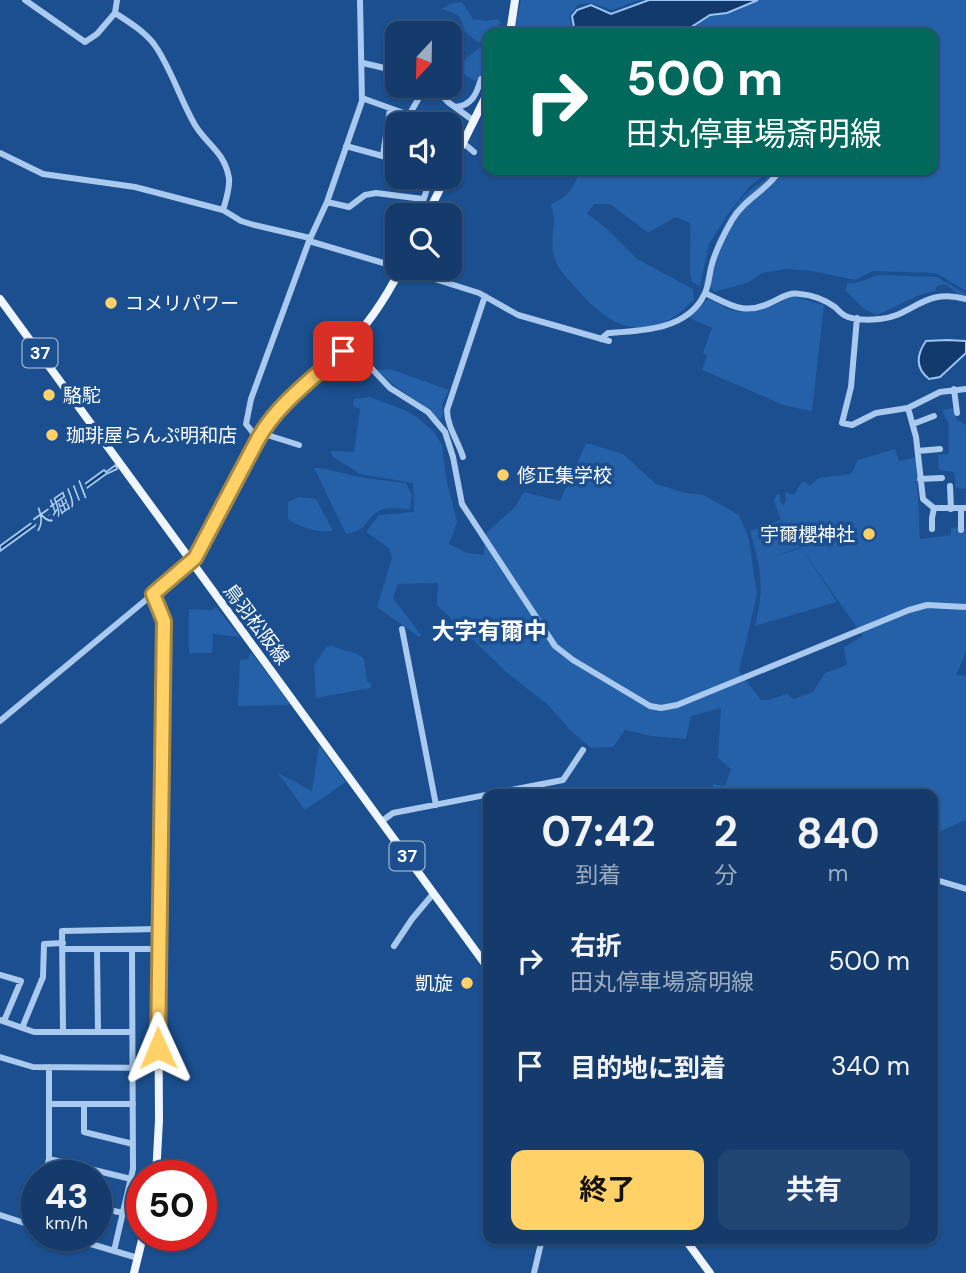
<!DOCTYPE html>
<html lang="ja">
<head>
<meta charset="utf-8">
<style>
  body { margin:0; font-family:"DM Sans","Noto Sans JP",sans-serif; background:#214673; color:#f1f3f6; height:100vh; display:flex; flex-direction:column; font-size:26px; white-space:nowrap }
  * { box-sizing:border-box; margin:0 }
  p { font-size:23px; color:#9dadc1 }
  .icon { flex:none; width:38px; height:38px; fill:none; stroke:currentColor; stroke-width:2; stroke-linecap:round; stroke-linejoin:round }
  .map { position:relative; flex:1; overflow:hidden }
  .details { position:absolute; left:483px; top:789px; width:455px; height:455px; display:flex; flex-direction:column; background:#143b6b; border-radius:14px; box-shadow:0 2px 5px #0004,0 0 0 2px #33557e }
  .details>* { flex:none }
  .top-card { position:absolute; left:483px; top:28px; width:455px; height:147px; border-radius:14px; box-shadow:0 2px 5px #0004,0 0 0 2px #33557e; background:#00695c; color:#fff; overflow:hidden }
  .needle { width:46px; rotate:202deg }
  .controls { position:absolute; left:385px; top:21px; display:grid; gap:14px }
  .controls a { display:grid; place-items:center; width:77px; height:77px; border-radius:14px; background:#143b6b; box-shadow:0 2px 5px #0004,0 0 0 2px #33557e; font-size:35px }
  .speed { position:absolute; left:21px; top:1160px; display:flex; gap:14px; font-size:35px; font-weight:700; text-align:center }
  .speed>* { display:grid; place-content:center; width:91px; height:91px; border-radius:50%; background:#143b6b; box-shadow:0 2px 5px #0004,0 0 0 2px #33557e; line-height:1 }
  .speed small { font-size:18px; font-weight:400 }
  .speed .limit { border:10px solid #d22; background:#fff; color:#111 }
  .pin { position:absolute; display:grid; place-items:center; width:60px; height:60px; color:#fff; margin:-30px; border-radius:14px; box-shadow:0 4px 10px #0006 }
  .me { position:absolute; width:77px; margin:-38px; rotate:359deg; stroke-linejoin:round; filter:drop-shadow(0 0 5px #0008) }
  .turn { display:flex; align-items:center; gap:24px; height:147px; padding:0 28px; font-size:32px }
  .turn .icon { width:91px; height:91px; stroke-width:2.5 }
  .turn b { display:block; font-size:49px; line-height:60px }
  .eta { display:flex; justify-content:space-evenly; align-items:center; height:119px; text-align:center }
  .eta b { font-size:42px; font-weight:700; line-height:49px }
  .action { display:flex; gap:14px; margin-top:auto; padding:14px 28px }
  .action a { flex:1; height:80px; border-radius:14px; background:#ffd166; color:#111; font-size:28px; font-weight:700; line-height:80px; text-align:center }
  .action a+a { background:#214673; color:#f1f3f6 }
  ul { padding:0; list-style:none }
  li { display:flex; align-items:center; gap:21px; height:105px; padding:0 28px }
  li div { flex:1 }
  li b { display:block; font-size:26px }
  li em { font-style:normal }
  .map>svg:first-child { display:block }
</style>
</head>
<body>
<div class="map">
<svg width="966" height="1273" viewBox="0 0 966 1273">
  <rect width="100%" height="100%" fill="#1b4f8f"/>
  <path fill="#2461a8" d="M521,0H640L612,10L592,3L579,4L569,16L573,33H513Z
    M662,0H966V291L936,273L873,271L855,280L812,271L786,269L762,273L747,283L714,292L709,285L703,284C712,253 722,220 745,195C754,186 767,181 773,170H933V33H686Z
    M462,2L473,19L486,21L497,19L502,22L479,43L464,31C463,15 456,14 442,9L450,4Z
    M488,42V72L481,75L475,81L460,72L465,59Z
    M579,170H771L750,186L728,214L709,244L700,286L692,282C687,262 692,243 690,223L676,217L648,233L610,204H595L587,213L609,231L637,259L693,289L694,300C688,304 684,310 678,314C642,341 610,325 583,296C575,286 561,274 556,262C550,248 553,235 554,220C554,215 552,210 551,204C568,197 575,188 579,170Z
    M880,275L937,277L966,294V296L958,294L945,284L937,286L935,291L920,295L877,315L864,309L846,291L847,283C859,285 868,277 880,275Z
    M792,296L824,305L812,411L786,406L702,370L707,355L703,353L712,328L687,317L708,299C715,301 721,306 728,309C750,317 773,306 792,296Z
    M390,369L449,390L442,404L443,414L440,420C420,401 396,390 378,370Z
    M369,397L405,410L418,418L434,432L442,445L446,477L457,522L449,544L468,553L484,555L485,534L515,507L524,492L560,501L586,443L623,454L656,484L686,493L704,495L739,515L749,539L757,595L739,671L761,700H768L787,694L794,699L813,692L825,673L847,665L844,647L863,636L780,518L774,501L776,495L780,494V502L784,505L786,500L785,492L794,495L802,482H805L810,486L818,478L851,474L858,460L895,449L899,461L916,457L920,539L951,535V528L957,527L961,533L966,527V652L956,675L966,676V820L933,834V794H713V784L725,786L731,769L718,758L721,708L691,716L686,739L651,736L625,730L613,747L591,748L573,733L547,704L507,673L437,605L438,583L398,584L393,598L421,635L419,637L377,607L392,558L389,548L366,532L379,515L414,512L413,483L360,474L332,456L331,451L354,452L360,409L353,406L354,399Z
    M953,408L957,420L966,425V505H965L966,489L956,488L954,472L939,470L938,455L949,454V424L942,410Z
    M314,468C332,469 347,475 365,478C378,480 392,481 406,483L412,495L410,509C401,509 385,506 377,512C363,523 368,530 346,534Z
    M299,497L316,499L333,531C316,533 302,528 288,519V502Z
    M780,520L800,547L773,557L801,548L837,602L755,626C765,584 761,571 750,531Z
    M216,607L240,637L213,634L212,653H193L191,655L189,652V609L212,610Z
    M331,646L358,654L364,659L367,681L372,684L370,688L316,698L314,665L326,647Z
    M251,652L290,704L288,705L238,706L240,660L248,659Z
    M319,745L346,782L305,810L278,773L312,791Z"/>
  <path fill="#123a6d" stroke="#9cc4f0" stroke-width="2" d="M649,0H758L727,13L710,15L682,33H575L572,16L577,10L591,5L611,14Z
    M947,340L966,341V353L940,377L929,379C915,368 917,354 926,341Z
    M116,465L117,469L106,474L0,551V546L104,470L106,472Z"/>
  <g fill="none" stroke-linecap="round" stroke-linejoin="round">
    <path stroke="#a9c9ee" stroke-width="6" d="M25,0L85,42L97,34L115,13L117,0
      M115,13C129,22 147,33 156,47C172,71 181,101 195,125C207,145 224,151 229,178C230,189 226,200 223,210
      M363,63L397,71
      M432,86L448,102L474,121
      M362,98L409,115L425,124
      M455,107C472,106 477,93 481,79L488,76
      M409,115L426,86
      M450,138L457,141
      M346,146L397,160
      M467,146L474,152
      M0,153L43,174L135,187L223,210L241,221L254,225L310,238
      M383,155L390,109
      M327,202L349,207L365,195L376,193L423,199
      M423,215L422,204L431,177
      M309,241L397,267
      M400,268L479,293L518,315L609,341
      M705,293C729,304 743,316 770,303C781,298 788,292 800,294C812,295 825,300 835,307C839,311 842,315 848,317C857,320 870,320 880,319C913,316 924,287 966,299
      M857,318L851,387L842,423L852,425L876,413L908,408L940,392L966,389
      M601,339L608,333C641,331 687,330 704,295C709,286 709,274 712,264C716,249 724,234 732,220C745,198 768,190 780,170
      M343,351L351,360L372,369L390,388L428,412L445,432L453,457L462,504L555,646L573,660L650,706L661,708L677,705L909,610L927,605L966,607
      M954,389L957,413
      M908,408L916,437L923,499L934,508H966
      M913,424L934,416
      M261,433L299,445
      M258,439L246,424L251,399L309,241L327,202L362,101L360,0
      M918,451L940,449
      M463,457C458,441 447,426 447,410L485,296
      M920,479L942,478
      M950,486L951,509
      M961,508V530
      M932,529V518L934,508
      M402,629L436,805
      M0,721L153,594
      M382,821L393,813L563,780L583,750
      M933,879L966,889
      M394,946L412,919L433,894
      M63,949H158
      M97,949L98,1032
      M0,975L21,981L4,1021
      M0,1020L34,1032H132
      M22,1028L43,977L44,944L63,943
      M63,1032L62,931L158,929
      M0,1057L33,1067L159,1068
      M50,1104H133
      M84,1104V1132L133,1144
      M49,1159L131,1179
      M45,1176L49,1159V1067
      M96,1207L123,1213
      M0,1215L37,1227
      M33,1226L37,1210
      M64,1236L138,1258
      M114,1251L133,1169L132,950
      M534,1273L542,1239"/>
    <path stroke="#f0f6ff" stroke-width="8" d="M510,33L515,0
      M450,169L488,92
      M427,215L446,177
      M0,299L488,968
      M156,1176L159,1120L158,949L164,621L153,594L195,558L258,439C278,403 312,380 341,352C367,327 385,300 401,268
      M685,1239L710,1273
      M134,1273L143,1236"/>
  </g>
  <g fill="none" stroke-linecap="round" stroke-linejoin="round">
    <defs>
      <path id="route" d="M158,1048L164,621L153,594L195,558L258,439C278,403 313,379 343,351"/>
    </defs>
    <use href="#route" stroke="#a68842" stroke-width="18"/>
    <use href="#route" stroke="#ffd166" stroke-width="12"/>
  </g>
  <g fill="#ffd166" stroke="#1b4f8f" stroke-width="2.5">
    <circle cx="111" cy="303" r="7"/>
    <circle cx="49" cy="395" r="7"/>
    <circle cx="52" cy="435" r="7"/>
    <circle cx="503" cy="475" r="7"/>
    <circle cx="869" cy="534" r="7"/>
    <circle cx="467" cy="983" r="7"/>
  </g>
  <g text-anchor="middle" stroke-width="7" stroke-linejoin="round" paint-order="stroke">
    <g fill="#1b4f8f" stroke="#bbcadd" stroke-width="2">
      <rect x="22.5" y="338.5" width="35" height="29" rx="5"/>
      <rect x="389.5" y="841.5" width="35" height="29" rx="5"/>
    </g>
    <g font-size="18" font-weight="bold" fill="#fff">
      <text x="40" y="359">37</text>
      <text x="407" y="862">37</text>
    </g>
    <g font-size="19" fill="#fff" stroke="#1b4f8f" text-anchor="start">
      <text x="125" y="310">コメリパワー</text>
      <text x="63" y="402">駱駝</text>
      <text x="66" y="442">珈琲屋らんぷ明和店</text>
      <text x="517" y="482">修正集学校</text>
      <text x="855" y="541" text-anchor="end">宇爾櫻神社</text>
      <text x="453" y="990" text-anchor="end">凱旋</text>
    </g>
    <g font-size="19" fill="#fff" stroke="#1b4f8f">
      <text transform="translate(257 624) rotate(53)" y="7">鳥羽松阪線</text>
    </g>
    <g font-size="21" font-style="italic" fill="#b5d3f5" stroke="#1b4f8f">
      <text transform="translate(58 507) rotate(-35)" y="7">大堀川</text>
    </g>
    <g font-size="23" font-weight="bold" fill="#fff" stroke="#1b4f8f">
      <text x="489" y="639">大字有爾中</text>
    </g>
  </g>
</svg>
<div class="controls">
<a><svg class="needle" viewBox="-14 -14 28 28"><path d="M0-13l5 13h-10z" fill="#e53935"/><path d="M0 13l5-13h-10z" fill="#9dadc1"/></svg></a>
<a><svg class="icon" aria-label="sound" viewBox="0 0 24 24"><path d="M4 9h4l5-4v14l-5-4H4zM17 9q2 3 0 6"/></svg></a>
<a><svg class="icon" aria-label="search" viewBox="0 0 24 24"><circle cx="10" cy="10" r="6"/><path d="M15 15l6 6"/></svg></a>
</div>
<div class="speed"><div>43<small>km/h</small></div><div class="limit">50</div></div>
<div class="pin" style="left:343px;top:351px;background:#d93025"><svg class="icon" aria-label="arrive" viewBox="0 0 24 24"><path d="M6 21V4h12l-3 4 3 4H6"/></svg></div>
<svg class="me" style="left:158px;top:1048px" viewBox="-20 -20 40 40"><path d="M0-17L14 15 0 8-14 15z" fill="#ffd166" stroke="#fff" stroke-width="4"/></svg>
<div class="top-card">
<div class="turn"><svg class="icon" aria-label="right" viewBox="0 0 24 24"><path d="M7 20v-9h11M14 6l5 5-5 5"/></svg><div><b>500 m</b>田丸停車場斎明線</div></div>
</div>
<section class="details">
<div class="eta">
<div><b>07:42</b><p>到着</p></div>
<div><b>2</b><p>分</p></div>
<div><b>840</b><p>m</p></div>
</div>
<ul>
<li><svg class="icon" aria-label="right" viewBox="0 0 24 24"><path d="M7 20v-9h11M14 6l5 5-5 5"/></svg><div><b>右折</b><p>田丸停車場斎明線</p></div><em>500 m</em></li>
<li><svg class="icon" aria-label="arrive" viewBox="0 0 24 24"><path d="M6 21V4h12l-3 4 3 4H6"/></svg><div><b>目的地に到着</b></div><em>340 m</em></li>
</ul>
<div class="action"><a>終了</a><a>共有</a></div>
</section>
</div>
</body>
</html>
